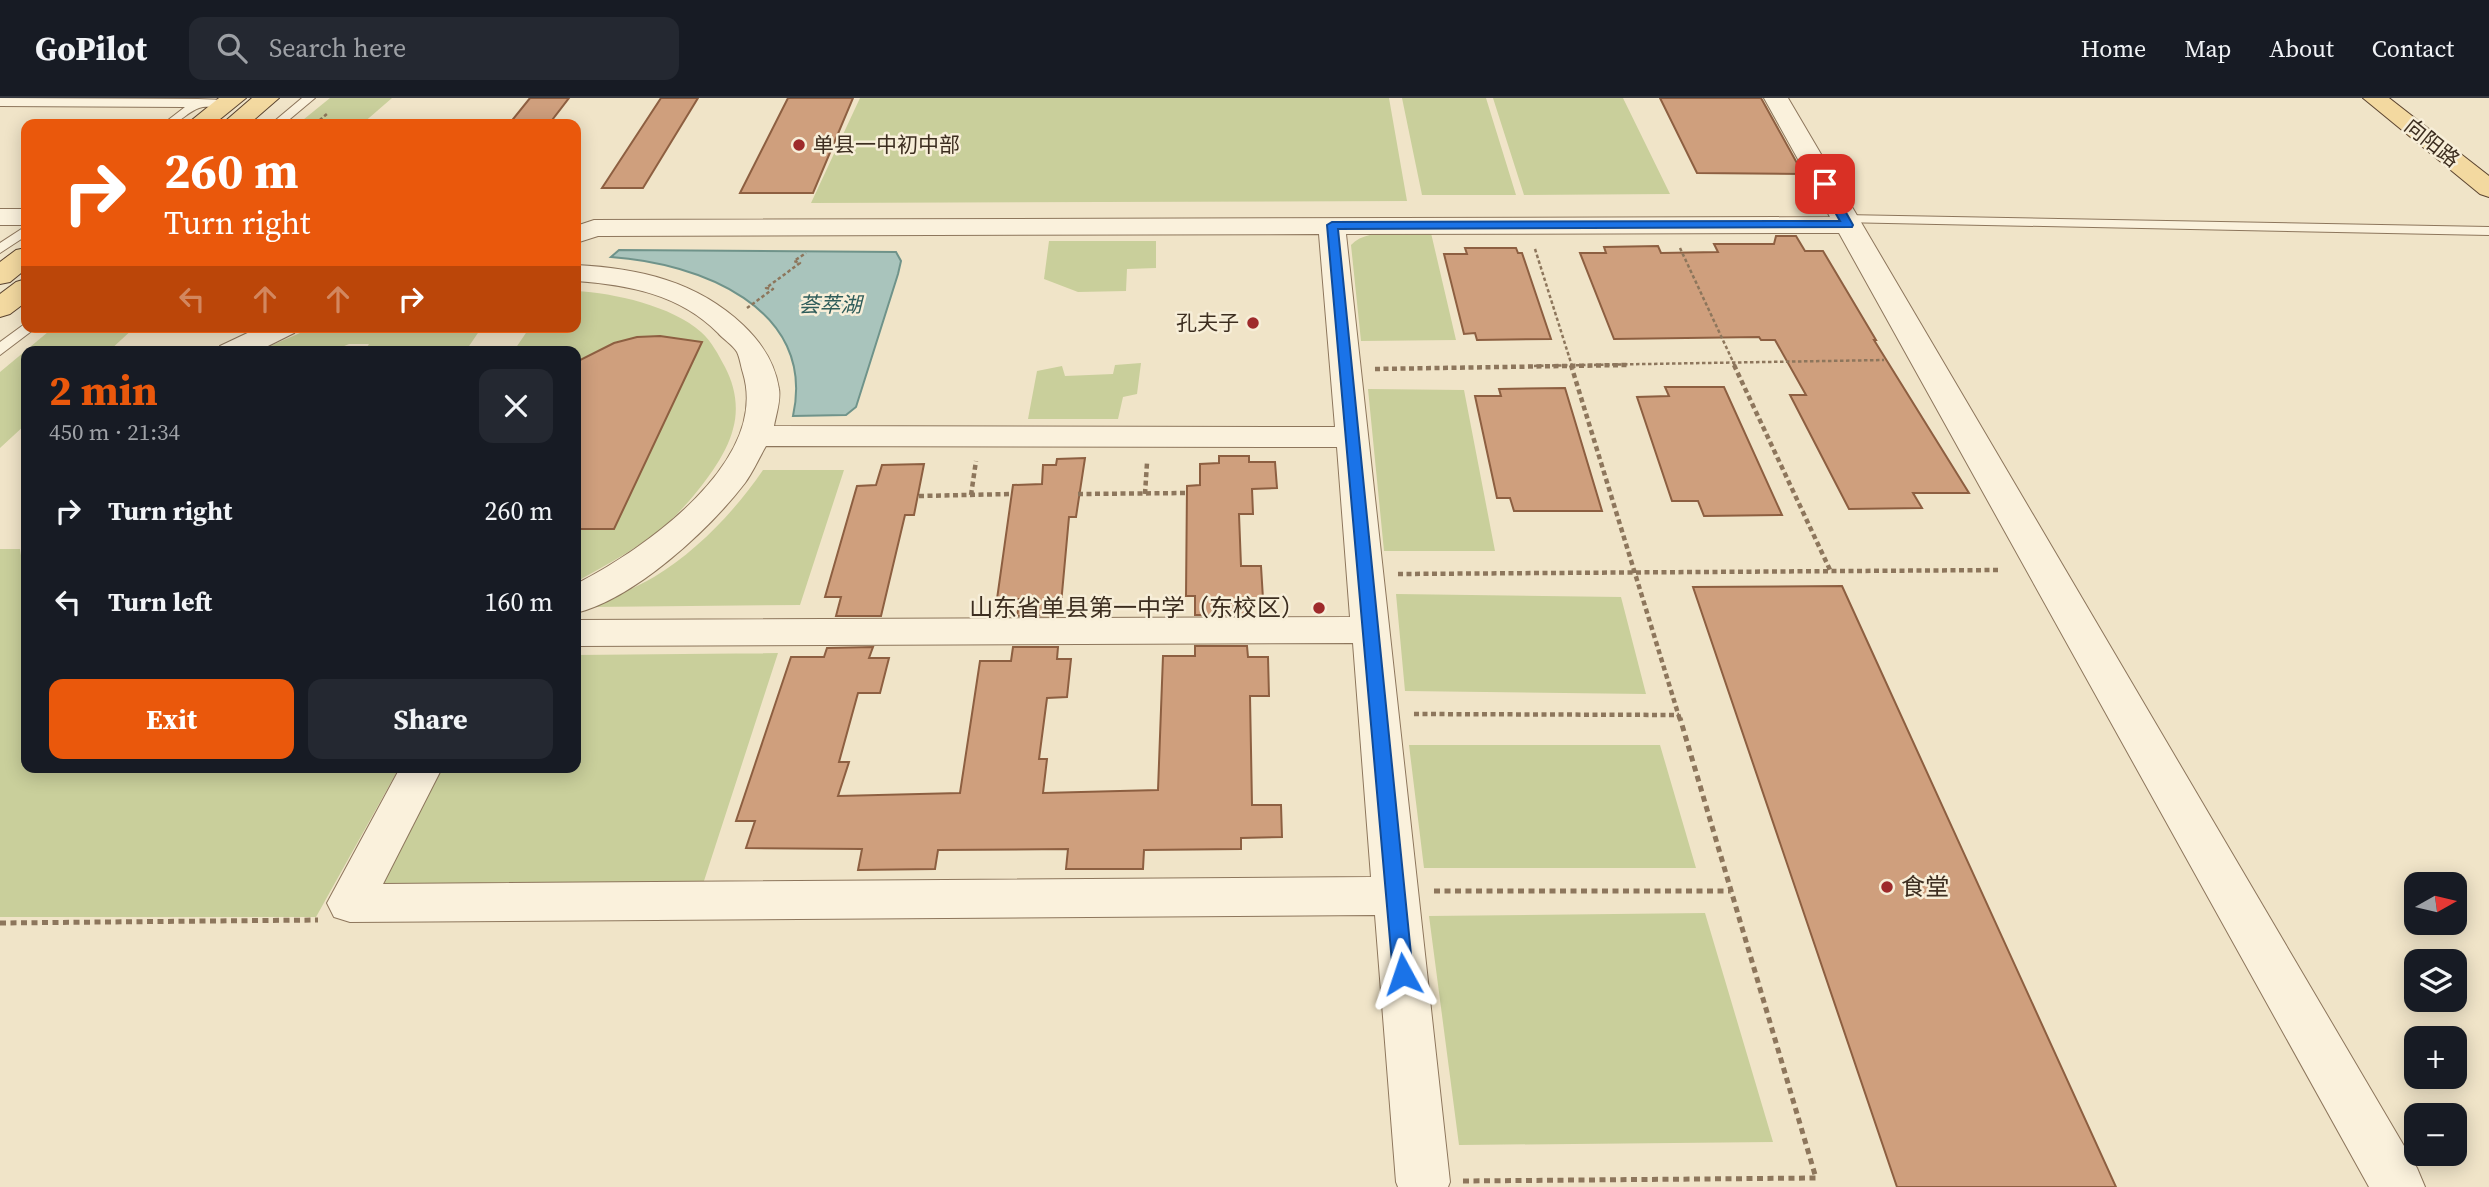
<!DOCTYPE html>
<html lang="en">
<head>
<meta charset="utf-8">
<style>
  body { margin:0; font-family:"Source Serif 4","Noto Sans SC",serif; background:#242831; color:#f1f3f6; height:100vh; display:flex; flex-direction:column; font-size:26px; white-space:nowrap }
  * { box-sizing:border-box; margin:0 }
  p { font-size:23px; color:#9ea1a6 }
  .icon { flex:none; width:38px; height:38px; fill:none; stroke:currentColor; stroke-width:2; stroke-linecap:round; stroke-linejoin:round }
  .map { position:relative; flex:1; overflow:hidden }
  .sheet { position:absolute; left:21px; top:248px; width:560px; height:427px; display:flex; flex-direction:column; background:#171b24; border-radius:14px; box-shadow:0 4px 18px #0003 }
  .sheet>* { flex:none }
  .banner { position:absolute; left:21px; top:21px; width:560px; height:214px; border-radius:14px; box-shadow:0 4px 18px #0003; background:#ea580c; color:#fff; overflow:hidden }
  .needle { width:46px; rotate:82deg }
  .tools { position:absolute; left:2404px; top:774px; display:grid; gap:14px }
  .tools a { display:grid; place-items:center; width:63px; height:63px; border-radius:14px; background:#171b24; box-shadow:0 4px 18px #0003; font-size:35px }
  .pin { position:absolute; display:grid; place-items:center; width:60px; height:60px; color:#fff; margin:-30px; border-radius:14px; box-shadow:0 4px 10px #0006 }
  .me { position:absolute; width:77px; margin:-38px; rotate:355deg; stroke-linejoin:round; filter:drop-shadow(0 0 5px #0008) }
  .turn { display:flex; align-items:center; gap:24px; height:147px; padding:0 28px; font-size:32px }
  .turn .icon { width:91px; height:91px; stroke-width:2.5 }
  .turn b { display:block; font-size:49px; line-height:60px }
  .lanes { display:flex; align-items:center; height:66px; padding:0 28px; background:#0003; justify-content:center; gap:35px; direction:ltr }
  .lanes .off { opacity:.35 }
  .round { display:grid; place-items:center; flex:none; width:74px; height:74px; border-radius:14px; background:#242831 }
  .head { display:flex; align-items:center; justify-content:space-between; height:119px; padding:0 28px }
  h1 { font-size:42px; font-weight:700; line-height:52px; color:#ea580c }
  .action { display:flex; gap:14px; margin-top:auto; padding:14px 28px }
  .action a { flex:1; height:80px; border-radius:14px; background:#ea580c; color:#fff; font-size:28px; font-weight:700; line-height:80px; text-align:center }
  .action a+a { background:#242831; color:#f1f3f6 }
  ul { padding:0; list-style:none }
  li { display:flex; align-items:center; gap:21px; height:91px; padding:0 28px }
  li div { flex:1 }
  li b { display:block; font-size:26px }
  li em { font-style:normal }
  header { display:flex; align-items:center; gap:42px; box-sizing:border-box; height:98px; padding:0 35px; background:#171b24; border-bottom:2px solid #363941 }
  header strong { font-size:33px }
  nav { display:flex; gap:38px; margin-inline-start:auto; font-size:24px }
  .search { width:490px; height:63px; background:#242831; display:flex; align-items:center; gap:18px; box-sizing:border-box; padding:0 24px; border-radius:14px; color:#9ea1a6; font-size:26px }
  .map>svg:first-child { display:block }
</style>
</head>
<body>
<header>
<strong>GoPilot</strong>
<div class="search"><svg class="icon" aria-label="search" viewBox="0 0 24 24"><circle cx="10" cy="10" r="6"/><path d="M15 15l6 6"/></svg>Search here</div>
<nav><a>Home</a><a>Map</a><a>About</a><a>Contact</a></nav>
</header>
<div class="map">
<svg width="2489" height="1089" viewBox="0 0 2489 1089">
  <rect width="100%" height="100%" fill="#f0e4c8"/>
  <path fill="#c9cf9b" d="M330,0H392L362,26H298Z
    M860,0H1389L1407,103L811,105Z
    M1402,0H1486L1516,97H1422Z
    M1493,0H1623L1670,96L1524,97Z
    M1431,135L1456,242L1361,243L1351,147C1367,129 1408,136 1431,135Z
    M1049,143H1156V170L1127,171L1126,193L1078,194L1044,181Z
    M576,193C614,195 672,208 701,234C712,244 718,256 725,269C735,288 739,310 733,331C726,361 692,402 670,423C643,448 607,466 576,484V254H513L530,229H576Z
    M54,229H135L108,254H26V326L0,350V274Z
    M314,229H482L465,254H364L369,246H349L330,254H256Z
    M1141,265L1137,296L1123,299L1118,321H1028L1037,273L1062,268L1065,278L1113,276L1115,267Z
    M1368,291L1464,292L1495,453H1384Z
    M763,372H844L800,507L590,509C611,499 634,491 654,479C697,453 735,413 763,372Z
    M0,451H20L26,489V670H399L316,819H0Z
    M1396,496L1621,499L1646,596L1405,593Z
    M778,555L703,786L379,789L441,670H576V557Z
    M1409,647H1660L1696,770H1424Z
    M1705,815L1773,1044L1459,1047L1429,818Z"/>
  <path fill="#a9c4bc" stroke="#6f938a" stroke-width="2" d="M619,152L896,154L901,163L898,176L856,309L846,317L793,318C817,209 698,165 611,159Z"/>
  <path fill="#cf9f7d" stroke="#8d5f41" stroke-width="2" d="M530,0H569L549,26H509Z
    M661,0H698L643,90H602Z
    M788,0H853L813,95H740Z
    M1660,0H1761L1803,76L1697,75Z
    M1776,138H1796L1805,153H1823L1876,242H1874L1969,395H1913L1922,410L1849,411L1790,297H1806L1775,242H1761L1759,239L1614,241L1580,155H1606L1604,149L1658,148L1661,155L1718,154L1714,146H1774Z
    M1465,150H1516L1518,155H1522L1551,241L1477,242L1475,235L1464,236L1444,156H1467Z
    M660,238L702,244L614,431H576V264L614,245L637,239Z
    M1665,289H1724L1782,417L1704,418L1698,403H1672L1637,299L1669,298Z
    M1565,290L1602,413H1514L1510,400H1497L1475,298H1501L1499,291Z
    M1219,358H1249V364H1275L1277,390L1252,391L1253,416H1239L1241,468H1261L1263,501H1247V517H1195V498H1186L1187,388L1200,387V366L1219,365Z
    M1085,360L1076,419H1069L1060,517L1017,518L1020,501H997L1013,387L1042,386L1043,367H1056L1057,361Z
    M924,366L914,417H905L881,518H836L841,499H825L857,388L876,387L882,367Z
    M1842,488L2116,1089H1897L1693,489Z
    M1195,548H1247L1248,559H1268L1269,598H1250L1252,707H1281L1282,739L1241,740V751L1144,752L1143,771H1066L1068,751L938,752L935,771L858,772L862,751L746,750L755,723H736L791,559H824L827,550L873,549L869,560H889L880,595H858L839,664H849L838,698L960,695L980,563H1011L1013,549H1058L1057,561H1071L1067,599L1047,600L1039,661H1047L1043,695L1158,692L1163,558H1195Z"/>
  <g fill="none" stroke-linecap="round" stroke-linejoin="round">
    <defs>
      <path id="lane" d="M0,0L198,1L226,2L232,6C222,13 209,6 199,10C183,16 183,26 163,26L185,9L0,8Z
        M302,0H315L284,26H271Z
        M1844,117L2489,129V137L1839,124L1837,121Z
        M26,128V138L0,155V145Z
        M26,225V229H35L33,232L0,257V244Z"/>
      <path id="street" d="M1764,0H1788L2417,1070L2425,1089H2369L1839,135L1346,136L1450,1084L1448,1089H1398L1396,1084L1375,817L350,824L334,819L327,805L400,670H442L383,786L1371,779L1353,545L576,548V522L1350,519L1337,349L766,348C759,360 753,374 745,385C708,433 635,500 576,515V486C643,452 770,364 743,275C741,269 740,260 737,254C733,247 723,241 718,235C679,196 629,187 576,183V167C638,170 697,183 743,227C762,245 775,265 779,291C781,302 776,317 774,328L1335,329L1319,136L598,138L576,145V128L594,122L1830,119Z
        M0,111H26V127H0Z
        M260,229H299L294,235L256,254H216L220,248Z"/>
      <path id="primary" d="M219,0H246L214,26H187Z
        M252,0H279L249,26H222Z
        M2363,0H2389L2489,78V99L2480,96Z
        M26,150V171L10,184L0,186V164L16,152Z
        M26,181V204L10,216L0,219V196L16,184Z"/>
    </defs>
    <use href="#lane" stroke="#8d765c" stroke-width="2"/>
    <use href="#street" stroke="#8d765c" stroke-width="2"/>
    <use href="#primary" stroke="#5b4430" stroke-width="2"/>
    <path stroke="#8d765c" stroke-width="2.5" stroke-dasharray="3.5 2.5" stroke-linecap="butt" d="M315,26L328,15
      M1680,150L1735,268
      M1535,151L1572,268
      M747,210L773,191L766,190L800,165L794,163L806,155
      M1528,268L1884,262"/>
    <path stroke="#8d765c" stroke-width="4.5" stroke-dasharray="5 3.5" stroke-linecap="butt" d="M1571,267L1680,622
      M1734,267L1831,474
      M1375,271L1627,267
      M1078,396L1187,395
      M1145,396L1147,365
      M971,397L976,363
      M919,398L1012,396
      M1398,476L2000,472
      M1414,616L1679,617"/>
    <path stroke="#8d765c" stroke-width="5" stroke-dasharray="6 4.5" stroke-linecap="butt" d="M1434,793H1731
      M0,825L318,822
      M1463,1083L1816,1080L1680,620"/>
    <use href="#lane" fill="#faf1dc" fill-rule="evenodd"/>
    <use href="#street" fill="#faf1dc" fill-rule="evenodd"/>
    <use href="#primary" fill="#f3d9a0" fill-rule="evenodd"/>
  </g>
  <path fill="#1a73e8" stroke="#114b97" stroke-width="2" d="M1821,84L1830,86L1853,127L1852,129L1338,131L1413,876L1410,882L1403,884L1396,882L1393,876L1327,127L1332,124L1840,123L1819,86Z"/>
  <g fill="#9e2a2b" stroke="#f7eed8" stroke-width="2.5">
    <circle cx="799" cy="47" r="7"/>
    <circle cx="1253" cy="225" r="7"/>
    <circle cx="1319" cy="510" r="7"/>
    <circle cx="1887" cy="789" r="7"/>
  </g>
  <g text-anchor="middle" stroke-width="5" stroke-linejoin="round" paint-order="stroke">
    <g font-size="21" fill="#3d2e20" stroke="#f7eed8">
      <text transform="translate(2432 45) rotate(39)" y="7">向阳路</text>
    </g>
    <g font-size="21" fill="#3d2e20" stroke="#f7eed8" text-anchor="start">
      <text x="813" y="54">单县一中初中部</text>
      <text x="1239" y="232" text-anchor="end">孔夫子</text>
    </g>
    <g font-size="21" font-style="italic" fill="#2f5d5a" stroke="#f7eed8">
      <text x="830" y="214">荟萃湖</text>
    </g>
    <g font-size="24" fill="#3d2e20" stroke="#f7eed8" text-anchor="end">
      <text x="1305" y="518">山东省单县第一中学（东校区）</text>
      <text x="1901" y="797" text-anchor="start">食堂</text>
    </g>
  </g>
</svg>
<div class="tools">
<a><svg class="needle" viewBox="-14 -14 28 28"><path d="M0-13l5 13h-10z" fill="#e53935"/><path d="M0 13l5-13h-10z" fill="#9ea1a6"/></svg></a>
<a><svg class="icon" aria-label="layers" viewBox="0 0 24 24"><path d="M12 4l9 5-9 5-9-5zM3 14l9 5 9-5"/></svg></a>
<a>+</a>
<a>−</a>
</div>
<div class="pin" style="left:1825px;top:86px;background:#d93025"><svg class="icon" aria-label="arrive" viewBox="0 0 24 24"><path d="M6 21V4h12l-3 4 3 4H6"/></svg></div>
<svg class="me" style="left:1403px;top:876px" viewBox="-20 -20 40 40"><path d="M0-17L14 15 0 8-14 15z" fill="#1a73e8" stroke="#fff" stroke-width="4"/></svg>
<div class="banner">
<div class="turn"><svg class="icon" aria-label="right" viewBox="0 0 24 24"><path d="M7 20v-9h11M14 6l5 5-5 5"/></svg><div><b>260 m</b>Turn right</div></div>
<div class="lanes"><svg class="icon off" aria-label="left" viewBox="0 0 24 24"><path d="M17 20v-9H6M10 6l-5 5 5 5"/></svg><svg class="icon off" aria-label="ahead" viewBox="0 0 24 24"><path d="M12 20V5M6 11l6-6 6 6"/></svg><svg class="icon off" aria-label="ahead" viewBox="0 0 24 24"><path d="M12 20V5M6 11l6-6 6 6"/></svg><svg class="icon" aria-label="right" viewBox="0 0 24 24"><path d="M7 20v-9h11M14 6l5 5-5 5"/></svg></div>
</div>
<section class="sheet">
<div class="head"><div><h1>2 min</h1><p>450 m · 21:34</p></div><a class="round"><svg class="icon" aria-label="close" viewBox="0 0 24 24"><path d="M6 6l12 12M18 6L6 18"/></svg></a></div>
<ul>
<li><svg class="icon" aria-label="right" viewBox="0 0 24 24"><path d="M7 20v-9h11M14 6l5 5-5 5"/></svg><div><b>Turn right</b></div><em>260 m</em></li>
<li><svg class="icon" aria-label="left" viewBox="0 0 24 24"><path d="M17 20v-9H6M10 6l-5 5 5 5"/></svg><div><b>Turn left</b></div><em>160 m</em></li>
</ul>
<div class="action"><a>Exit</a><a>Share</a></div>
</section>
</div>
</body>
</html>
